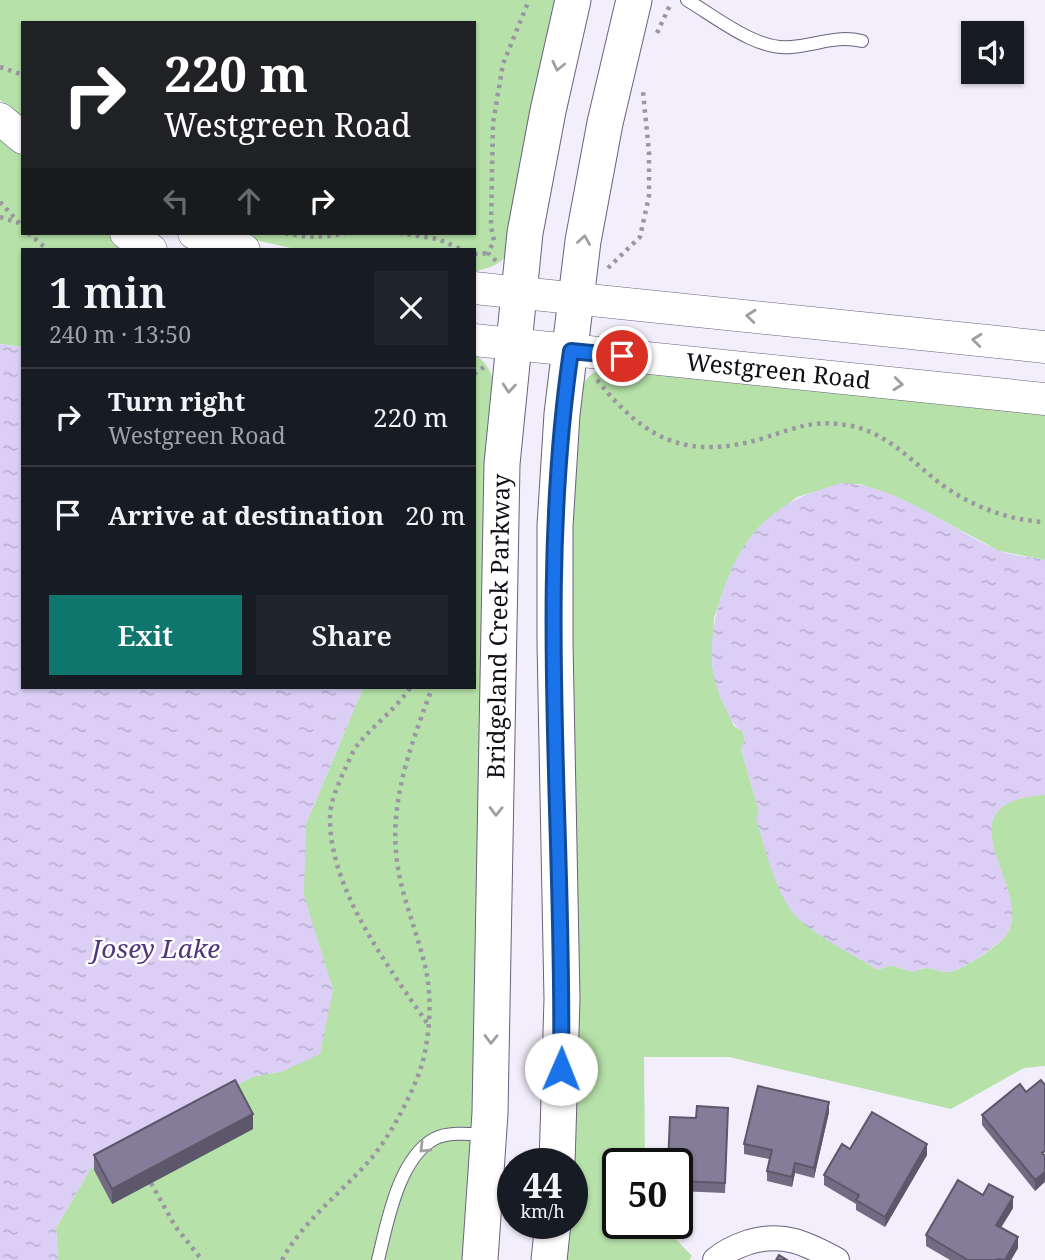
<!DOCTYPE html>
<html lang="en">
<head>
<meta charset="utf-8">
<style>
  body { margin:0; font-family:"Noto Serif",serif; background:#20242c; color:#f1f3f6; height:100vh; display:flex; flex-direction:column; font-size:26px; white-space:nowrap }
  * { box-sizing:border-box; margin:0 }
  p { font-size:23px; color:#9ea1a6 }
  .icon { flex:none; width:38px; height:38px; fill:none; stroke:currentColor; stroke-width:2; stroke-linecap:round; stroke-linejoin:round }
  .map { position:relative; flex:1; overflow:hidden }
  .sheet { position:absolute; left:21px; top:248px; width:455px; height:441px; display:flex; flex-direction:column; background:#171b24; border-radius:0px; box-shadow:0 2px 5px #0004 }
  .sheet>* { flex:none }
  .guide { position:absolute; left:21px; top:21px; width:455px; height:214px; border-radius:0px; box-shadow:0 2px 5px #0004; background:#202124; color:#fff; overflow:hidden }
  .tools { position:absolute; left:961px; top:21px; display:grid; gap:14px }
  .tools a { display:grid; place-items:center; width:63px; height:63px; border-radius:0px; background:#171b24; box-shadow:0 2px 5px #0004; font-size:35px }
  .speed { position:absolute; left:497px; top:1148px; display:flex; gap:14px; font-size:35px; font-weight:700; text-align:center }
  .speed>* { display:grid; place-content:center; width:91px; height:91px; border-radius:50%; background:#171b24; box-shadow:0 2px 5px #0004; line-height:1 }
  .speed small { font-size:18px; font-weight:400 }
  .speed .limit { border:4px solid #111; border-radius:10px; background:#fff; color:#111 }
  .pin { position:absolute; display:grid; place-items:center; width:60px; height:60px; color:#fff; margin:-30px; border:4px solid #fff; border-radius:50%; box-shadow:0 2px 7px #0007 }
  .me { position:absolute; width:77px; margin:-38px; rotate:1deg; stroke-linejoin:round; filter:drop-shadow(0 0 5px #0008) }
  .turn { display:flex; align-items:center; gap:24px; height:147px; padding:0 28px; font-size:32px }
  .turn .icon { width:91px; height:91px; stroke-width:2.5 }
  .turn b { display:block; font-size:49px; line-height:60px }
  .lanes { display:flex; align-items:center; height:66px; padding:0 28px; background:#0003; justify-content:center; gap:35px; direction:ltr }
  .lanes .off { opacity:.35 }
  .round { display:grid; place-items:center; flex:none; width:74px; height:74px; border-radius:0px; background:#20242c }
  .headline { display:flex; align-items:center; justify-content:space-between; height:119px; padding:0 28px }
  h1 { font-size:42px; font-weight:600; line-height:52px }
  .button { display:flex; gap:14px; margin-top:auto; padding:14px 28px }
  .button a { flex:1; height:80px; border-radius:0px; background:#0f766e; color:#fff; font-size:28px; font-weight:600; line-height:80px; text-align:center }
  .button a+a { background:#20242c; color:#f1f3f6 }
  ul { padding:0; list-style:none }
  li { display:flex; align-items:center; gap:21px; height:98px; padding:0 28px; border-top:2px solid #363941 }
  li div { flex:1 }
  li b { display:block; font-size:26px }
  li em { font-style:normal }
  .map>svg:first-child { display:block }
</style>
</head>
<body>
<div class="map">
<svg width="1045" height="1260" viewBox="0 0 1045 1260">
  <defs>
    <pattern id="water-ripples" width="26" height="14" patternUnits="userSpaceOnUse" patternTransform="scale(1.75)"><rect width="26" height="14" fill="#dbcff6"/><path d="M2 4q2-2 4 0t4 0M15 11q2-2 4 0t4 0" fill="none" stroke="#bbb1d2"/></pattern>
  </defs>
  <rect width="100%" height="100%" fill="#f2eefb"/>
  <path fill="#b6e1a9" d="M0,0H562L509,252C501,265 491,267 477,271H474V250H300L224,233H474V23H23V118L0,100Z
    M0,134L23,154V233H107L130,250H23V347L0,344Z
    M474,354C486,361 490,370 494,383L470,1260H58L56,1228L91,1168L121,1148L252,1077L283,1071L333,990L303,895L306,824L363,688H474Z
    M621,366L1045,413V560L999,551L910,503L860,484H841L797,497L760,526L743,549L727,581L714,618L712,665L720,696L734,726L742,731L745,739L741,749L759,811L816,932L878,970L890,965L913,972C931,963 933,972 949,972C961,971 999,946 1006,935C1037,893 932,802 1045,795V1066L1024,1068L951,1109L729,1057H644L645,1164H618V1223H660L692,1256L689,1260H562L566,1223H572L571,1164L578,1066L579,963L570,706L573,491L578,392C590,370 597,370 621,366Z"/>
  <path fill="url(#water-ripples)" d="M0,344L23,347V688H363L306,824L304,895L333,990L320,1054L283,1071L252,1077L121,1148L91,1168L56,1228L58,1260H0Z
    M841,483C896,484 948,528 997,550C1011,556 1030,557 1045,560V795C932,802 1038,893 1006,935C999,945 961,971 949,972C932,972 931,963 913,972L890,965L878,970C856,956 808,932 793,913C775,890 764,846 756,818L759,811L741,749L745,739L742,731C732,725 729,715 724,705C718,693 713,677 712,664C708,621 730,555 761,525C788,499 807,494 841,483Z"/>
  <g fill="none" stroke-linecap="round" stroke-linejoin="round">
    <defs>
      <path id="service" d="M687,0C716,17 757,51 791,47C818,45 835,35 862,41
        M378,1260C387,1224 398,1159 434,1139C448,1131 472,1134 488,1135"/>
      <path id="minor" d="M715,1260C724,1252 737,1246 749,1242C783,1232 806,1243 837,1260"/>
      <g id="tertiary">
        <path d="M0,119L23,138"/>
        <path d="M126,233L151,250"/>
        <path d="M194,233L244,250"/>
        <path d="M474,288L1045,347"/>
        <path id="s1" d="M474,340L1045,399"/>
      </g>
      <g id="secondary">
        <path d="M557,1164L562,999L555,643V526L562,414L583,241L605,123L634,0"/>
        <path id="s2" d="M480,1260L490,1113L502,464L525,233L548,111L573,0"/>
        <path d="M549,1260L553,1223"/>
      </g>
    </defs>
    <use href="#service" stroke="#6a627d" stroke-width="14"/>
    <use href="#minor" stroke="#6a627d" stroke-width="26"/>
    <use href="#tertiary" stroke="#6a627d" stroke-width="33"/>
    <use href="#secondary" stroke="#6a627d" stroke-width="37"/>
    <path stroke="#9a96a2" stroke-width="4.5" stroke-dasharray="3.5 5" stroke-linecap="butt" d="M657,33L671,3
      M0,67L23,75
      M0,202L23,227
      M0,217L19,223
      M28,233L48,250
      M285,233C306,238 325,238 346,233
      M399,233L438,239L463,250
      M474,254L488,253
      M496,261L488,253L494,241L491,226L493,123L503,64L529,0
      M608,268L640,237L649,196V152L643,92
      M474,374L484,367
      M597,380C645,440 687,461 764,438C798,427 815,419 852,426C886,433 911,460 937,481C968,505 1006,520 1045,522
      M410,688C395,710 372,726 356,747C351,754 348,764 344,771C338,785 330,802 330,817C329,889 388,966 427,1023
      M151,1183L175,1226L202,1260
      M282,1260C303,1221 340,1194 369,1161C388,1140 414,1092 422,1064C430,1036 432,998 426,970C417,930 399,892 396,852C391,795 413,740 432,688"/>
    <use href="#service" stroke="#fff" stroke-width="12"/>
    <use href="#minor" stroke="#fff" stroke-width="24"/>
    <use href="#tertiary" stroke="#fff" stroke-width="32"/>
    <use href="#secondary" stroke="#fff" stroke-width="35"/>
  </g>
  <path fill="#726b83" d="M1045,1085L1035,1191L982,1125V1115L1026,1092Z
    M829,1112L814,1178L795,1173L792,1187L767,1181V1171L769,1159L744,1154V1144Z
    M696,1118H728L725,1193L677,1191V1164Z
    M253,1129L112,1204L94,1170V1155Z
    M850,1149L927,1155L885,1227L856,1210V1204L824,1185V1175Z
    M983,1195L1013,1208L1001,1228L1018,1248L1011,1260H950L926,1246V1235Z"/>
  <path fill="#5c576a" d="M829,1102V1112L814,1178V1168Z
    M253,1114V1129L112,1204V1189Z
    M927,1144V1155L885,1227V1217Z
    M795,1163V1173L792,1187V1177Z
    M1045,1172V1182L1035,1191V1180Z
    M1013,1197V1208L996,1235V1225Z
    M1018,1237V1248L1011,1260H1005Z"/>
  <path fill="#847c98" stroke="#5c576a" stroke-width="2" d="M235,1080L253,1114L112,1189L94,1155Z
    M1041,1080L1045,1085V1151L1042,1153L1045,1156V1172L1035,1180L982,1115L1020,1084L1026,1092Z
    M758,1086L829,1102L814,1168L795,1163L792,1177L767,1171L772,1150L744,1144Z
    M697,1106L728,1108L725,1183L677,1181V1164H668L670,1117L696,1118Z
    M872,1112L927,1144L885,1217L856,1200L859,1195L824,1175L842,1144L850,1149Z
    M958,1180L983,1195L989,1184L1013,1197L996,1225L1018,1237L1005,1260L997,1259L996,1260H968L926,1235Z
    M779,1255L787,1260H776Z"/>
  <defs><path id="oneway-chevron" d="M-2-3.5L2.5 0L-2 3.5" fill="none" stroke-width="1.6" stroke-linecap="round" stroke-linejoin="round" transform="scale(1.75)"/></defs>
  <g stroke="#a09fa3">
    <use href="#oneway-chevron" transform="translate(558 66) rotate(103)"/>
    <use href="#oneway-chevron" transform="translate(584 240) rotate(-81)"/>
    <use href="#oneway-chevron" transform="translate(751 316) rotate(-174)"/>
    <use href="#oneway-chevron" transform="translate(977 340) rotate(-174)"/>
    <use href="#oneway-chevron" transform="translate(898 384) rotate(6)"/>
    <use href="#oneway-chevron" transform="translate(509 388) rotate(95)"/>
    <use href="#oneway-chevron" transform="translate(496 811) rotate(91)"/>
    <use href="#oneway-chevron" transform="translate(491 1039) rotate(91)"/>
    <use href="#oneway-chevron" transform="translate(424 1148) rotate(135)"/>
  </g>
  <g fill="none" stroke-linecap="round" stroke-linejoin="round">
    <defs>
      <path id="route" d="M561,1069C565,830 536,588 571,351L622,356"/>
    </defs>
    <use href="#route" stroke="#114b97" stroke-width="18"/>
    <use href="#route" stroke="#1a73e8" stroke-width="12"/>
  </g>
  <g text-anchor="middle" stroke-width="5" stroke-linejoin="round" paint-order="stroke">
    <g font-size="24" fill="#110e18" stroke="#fff">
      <text dy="8" stroke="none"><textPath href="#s1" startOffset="306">Westgreen Road</textPath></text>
      <text dy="8" stroke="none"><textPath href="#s2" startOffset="634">Bridgeland Creek Parkway</textPath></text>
    </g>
    <g font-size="26" font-style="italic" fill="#51357e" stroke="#fff">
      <text x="156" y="958">Josey Lake</text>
    </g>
  </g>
</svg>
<div class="tools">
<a><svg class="icon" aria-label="sound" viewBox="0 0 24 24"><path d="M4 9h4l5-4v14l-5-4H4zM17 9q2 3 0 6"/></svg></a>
</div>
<div class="speed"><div>44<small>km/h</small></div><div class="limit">50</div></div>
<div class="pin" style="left:622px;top:356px;background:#d93025"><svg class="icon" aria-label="arrive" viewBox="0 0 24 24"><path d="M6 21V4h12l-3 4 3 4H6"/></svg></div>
<svg class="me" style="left:561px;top:1069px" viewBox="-20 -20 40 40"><circle r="19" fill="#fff"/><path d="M0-13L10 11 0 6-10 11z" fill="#1a73e8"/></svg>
<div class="guide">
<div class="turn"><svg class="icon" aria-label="right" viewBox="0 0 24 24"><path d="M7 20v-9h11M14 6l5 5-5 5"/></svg><div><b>220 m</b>Westgreen Road</div></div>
<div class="lanes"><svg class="icon off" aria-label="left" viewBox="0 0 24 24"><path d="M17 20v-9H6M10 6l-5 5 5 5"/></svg><svg class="icon off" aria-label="ahead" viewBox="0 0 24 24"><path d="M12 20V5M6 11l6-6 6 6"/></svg><svg class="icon" aria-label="right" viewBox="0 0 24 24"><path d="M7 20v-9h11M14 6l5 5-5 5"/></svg></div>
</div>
<section class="sheet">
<div class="headline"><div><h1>1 min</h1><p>240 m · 13:50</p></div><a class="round"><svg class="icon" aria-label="close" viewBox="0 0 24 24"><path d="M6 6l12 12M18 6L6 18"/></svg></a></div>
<ul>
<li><svg class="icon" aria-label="right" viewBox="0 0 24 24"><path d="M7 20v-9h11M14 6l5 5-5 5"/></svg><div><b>Turn right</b><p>Westgreen Road</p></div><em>220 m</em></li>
<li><svg class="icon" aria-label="arrive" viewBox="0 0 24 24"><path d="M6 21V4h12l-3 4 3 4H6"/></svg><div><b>Arrive at destination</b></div><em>20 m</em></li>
</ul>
<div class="button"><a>Exit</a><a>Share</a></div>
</section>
</div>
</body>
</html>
